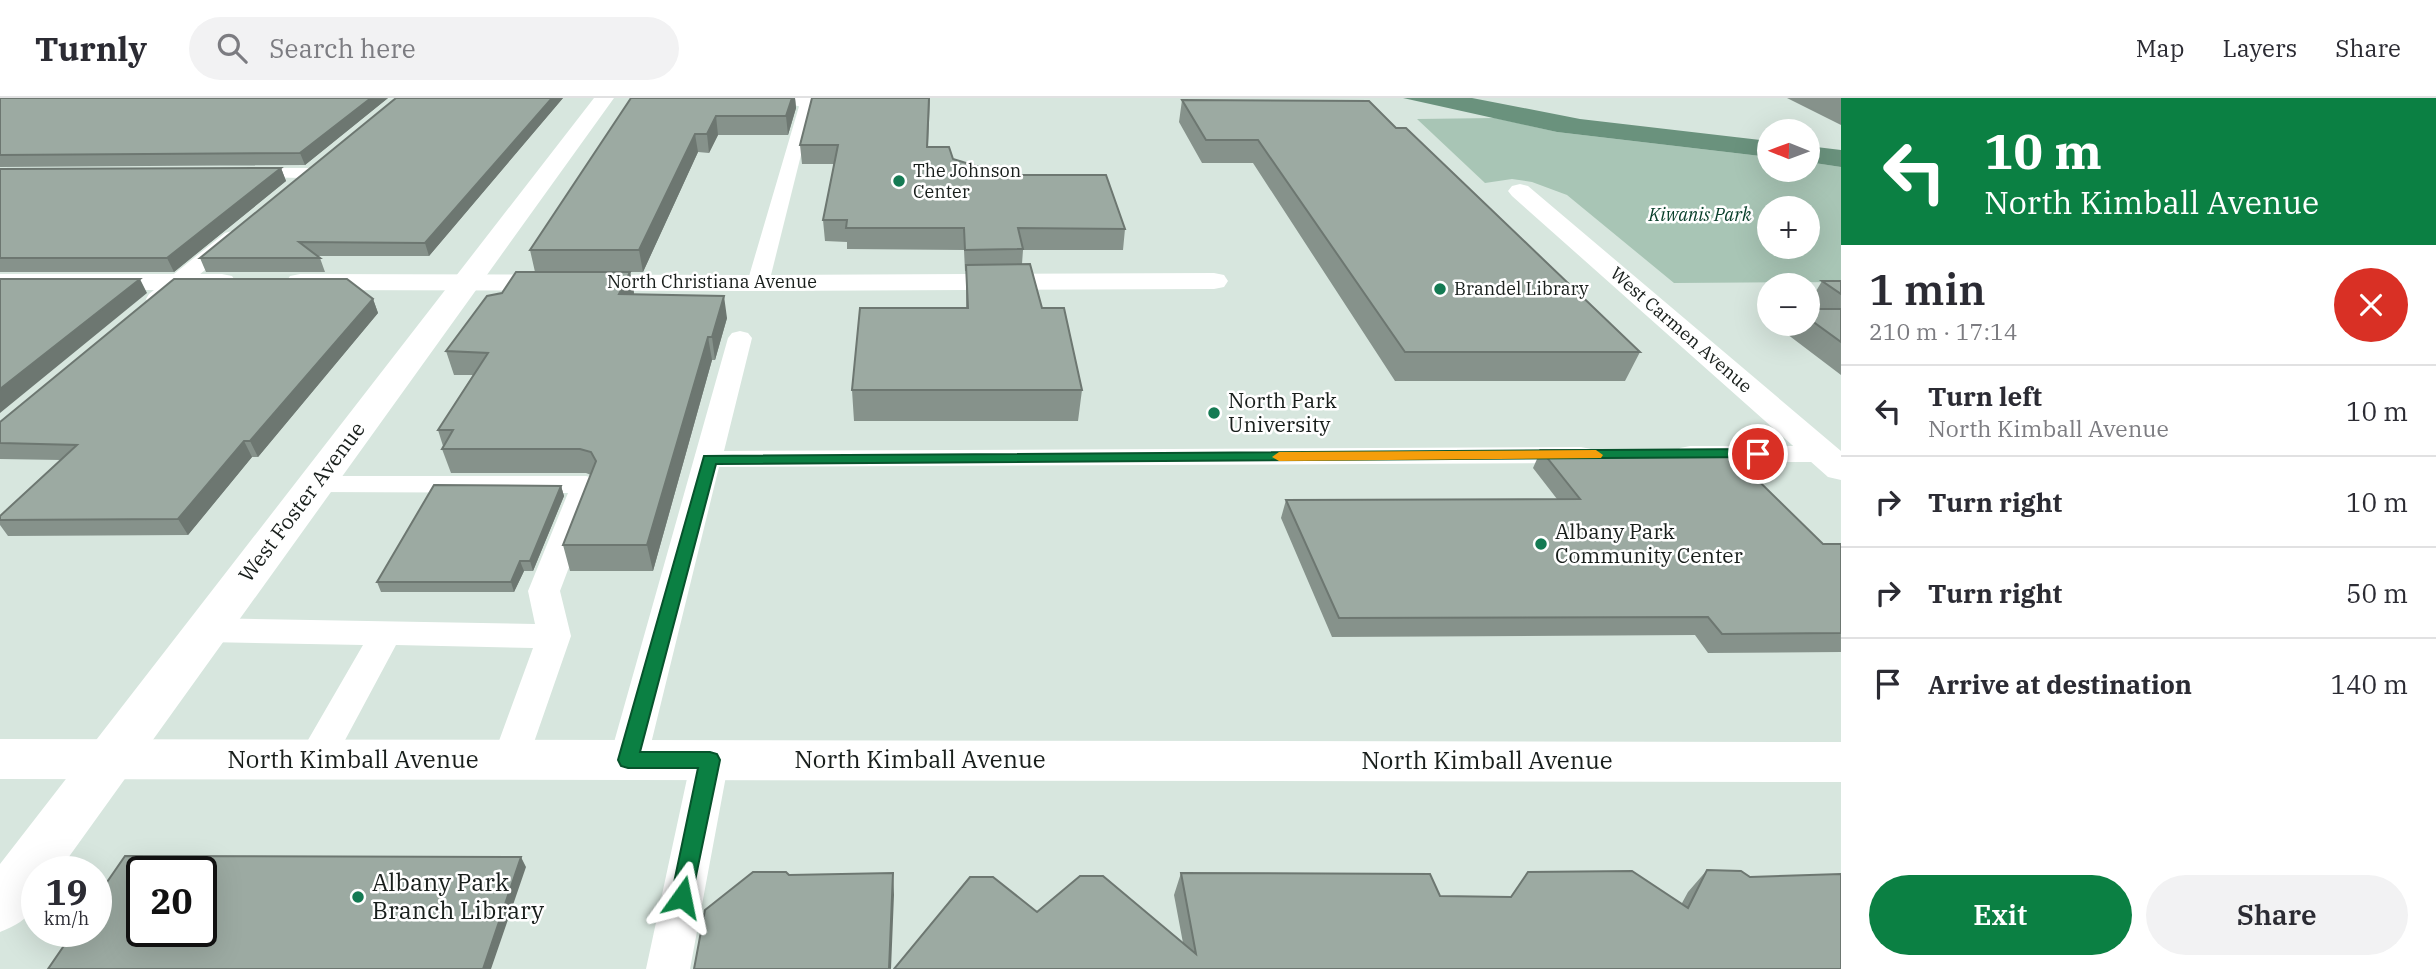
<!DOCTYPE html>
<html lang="en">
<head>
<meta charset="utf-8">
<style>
  body { margin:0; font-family:"IBM Plex Serif",serif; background:#f2f2f3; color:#2b2b33; height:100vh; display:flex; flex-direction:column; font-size:26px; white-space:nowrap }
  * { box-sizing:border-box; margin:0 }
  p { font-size:23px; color:#7c7c81 }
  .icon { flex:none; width:38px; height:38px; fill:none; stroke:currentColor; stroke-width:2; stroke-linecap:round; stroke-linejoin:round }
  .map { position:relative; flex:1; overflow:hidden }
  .side { display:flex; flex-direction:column; background:#fff; width:595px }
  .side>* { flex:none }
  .banner { background:#0b8043; color:#fff; overflow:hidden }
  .needle { width:46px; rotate:271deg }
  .tools { position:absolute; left:1757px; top:21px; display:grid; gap:14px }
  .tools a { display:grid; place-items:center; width:63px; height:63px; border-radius:50%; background:#fff; box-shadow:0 7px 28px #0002; font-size:35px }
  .speed { position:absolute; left:21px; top:758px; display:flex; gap:14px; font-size:35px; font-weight:700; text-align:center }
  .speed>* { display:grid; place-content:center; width:91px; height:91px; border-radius:50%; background:#fff; box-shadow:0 7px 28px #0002; line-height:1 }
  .speed small { font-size:18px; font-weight:400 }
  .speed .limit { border:4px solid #111; border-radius:10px; background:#fff; color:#111 }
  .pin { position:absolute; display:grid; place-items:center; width:60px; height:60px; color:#fff; margin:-30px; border:4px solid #fff; border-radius:50%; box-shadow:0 2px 7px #0007 }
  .me { position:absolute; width:77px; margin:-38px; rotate:12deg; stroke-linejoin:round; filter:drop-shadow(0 0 5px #0008) }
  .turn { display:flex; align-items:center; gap:24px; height:147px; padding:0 28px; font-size:32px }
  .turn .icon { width:91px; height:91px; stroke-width:2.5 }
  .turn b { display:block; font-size:49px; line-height:60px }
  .round { display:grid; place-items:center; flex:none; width:74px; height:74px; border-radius:37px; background:#f2f2f3 }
  .headline { display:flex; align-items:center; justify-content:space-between; height:119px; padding:0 28px }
  h1 { font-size:42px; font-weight:600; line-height:52px }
  .cta { display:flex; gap:14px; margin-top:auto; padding:14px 28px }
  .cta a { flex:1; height:80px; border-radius:42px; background:#0b8043; color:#fff; font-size:28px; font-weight:600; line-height:80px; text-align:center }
  .cta a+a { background:#f2f2f3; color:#2b2b33 }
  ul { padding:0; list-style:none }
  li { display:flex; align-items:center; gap:21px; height:91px; padding:0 28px; border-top:2px solid #e1e1e2 }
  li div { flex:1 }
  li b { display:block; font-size:26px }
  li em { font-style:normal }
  header { display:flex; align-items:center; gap:42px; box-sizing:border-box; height:98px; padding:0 35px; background:#fff; border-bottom:2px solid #e1e1e2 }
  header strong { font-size:33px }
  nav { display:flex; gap:38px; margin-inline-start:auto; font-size:24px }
  .search { width:490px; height:63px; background:#f2f2f3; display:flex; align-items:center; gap:18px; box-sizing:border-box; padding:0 24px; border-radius:38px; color:#7c7c81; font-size:26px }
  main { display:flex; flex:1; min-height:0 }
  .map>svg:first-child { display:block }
</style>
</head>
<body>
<header>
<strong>Turnly</strong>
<div class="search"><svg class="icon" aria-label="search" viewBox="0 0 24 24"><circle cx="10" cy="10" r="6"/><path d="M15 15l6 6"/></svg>Search here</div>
<nav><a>Map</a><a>Layers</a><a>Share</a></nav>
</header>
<main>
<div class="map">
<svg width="1841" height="871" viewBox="0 0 1841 871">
  <rect width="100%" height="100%" fill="#d7e6de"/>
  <path fill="#a8c5b5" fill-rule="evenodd" d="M1495,20L1557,34L1769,59V72H1808V64L1841,69V184L1674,185L1567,97L1532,84L1512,81L1485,85L1417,21ZM1769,110H1808V149H1769Z"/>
  <path fill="#6a927d" d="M1403,0H1472L1580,21L1769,43V59L1557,34Z
    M1808,48L1841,52V69L1808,64Z"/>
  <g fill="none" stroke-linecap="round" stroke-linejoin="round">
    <path fill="#fff" fill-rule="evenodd" d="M807,1L814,5L769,185L765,189H751L747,185L800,5Z
      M242,70H309L318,75L309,80L236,79L233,75Z
      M232,133L239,135L242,139L239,143L165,206H149L146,201L149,196L225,135Z
      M740,233L748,235L752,240L724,353L1581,349L1591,351L1595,357L1591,363L1581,365L719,369L647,662L641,673L628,677L615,673L609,662L728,240L732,235Z
      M1690,348H1824L1834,350L1838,356L1834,362L1824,364H1690L1680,362L1676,356L1680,350Z
      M315,378H586L596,381L600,387L560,493L571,538L524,673L511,677L498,673L492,662L533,550L396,547L329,672L316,676L303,672L297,661L363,547L206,544L194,540L189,532L194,524L206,520L535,526L528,493L568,395L315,394L305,392L301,386L305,380Z
      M710,647L723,651L729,662L690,871H646L691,662L697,651Z"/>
    <path fill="#fff" fill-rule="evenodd" d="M1214,175L1224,177L1228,183L1224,189L1214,191L758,193L748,191L744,185L748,179L758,177Z"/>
    <path fill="#fff" fill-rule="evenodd" d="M782,0H811L817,5L807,11L785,4Z
      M1520,86L1528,88L1841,353V382L1828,379L1512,98L1508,93L1512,88Z
      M0,176H222L232,178L236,184L232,190L222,192H0Z
      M300,176L758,177L768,179L772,185L768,191L758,193L300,192L290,190L286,184L290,178Z"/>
    <path fill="#fff" fill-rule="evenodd" d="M0,641L1841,644V684L0,681Z"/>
    <path fill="#fff" fill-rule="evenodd" d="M594,0H614L58,774H37C37,808 34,821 0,834V766Z"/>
  </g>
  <path fill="#86928b" d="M0,0H388L305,67L0,69Z
    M396,0H563L429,158H316L320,160L325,174H206L200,160Z
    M631,0H795L796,10L788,37H718L709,55L698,54L643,174H630L634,196L727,220L715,262H712L653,473H570L563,447L591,377L586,375H451L442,351L443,348L438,332L473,277H454L446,253L502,195L535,174L530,152Z
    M812,0H930L928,49L953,61L1125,131L1123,152H1023L1022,166L1042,210L1082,292L1078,323H854L852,292L966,210V173H965L964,152L847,151V144L825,143L823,122L834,66H802L800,47Z
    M1787,0H1841V27Z
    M1182,2L1396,30L1640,254L1625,283H1395L1253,65H1202L1179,24Z
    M281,70L286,83L174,174H0V71Z
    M1822,183H1841V277L1783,233L1788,226H1808V211H1818L1809,205Z
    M373,201L378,215L258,359H252L188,437L8,438L0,427V418L61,362L0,361V324Z
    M1541,352L1823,446H1841V554L1708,555L1695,537L1332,539L1281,420L1286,402L1557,401L1533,370Z
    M561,388L564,398L533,473H524L514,494H381L377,484Z
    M1707,772L1841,871H894L1037,814L1183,845L1174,797L1181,775L1440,798L1682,805L1688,794Z"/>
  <path fill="#6d7771" d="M371,0H388L305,67L300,55Z
    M552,0H563L429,158L425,145Z
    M792,0H795L796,10L788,37L786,18Z
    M716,18L718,37L709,55L707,36Z
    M695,36L698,54L643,174L639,152Z
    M281,70L286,83L174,174L167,160Z
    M630,174L634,195L624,218L619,196Z
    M140,181L147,195L0,315V291Z
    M724,198L727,220L715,262L712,239Z
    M373,201L378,215L258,359L250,343Z
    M708,239L712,262L653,473L647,447Z
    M244,343L252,359L188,437L178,421Z
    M561,388L564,398L533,473L530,463Z
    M520,463L524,473L514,494L511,484Z
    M521,759L526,769L491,871H483Z
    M893,775L894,797L891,871H889Z"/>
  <path fill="#9caaa2" stroke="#6d7771" stroke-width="2" fill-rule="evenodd" d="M0,0H371L300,55L0,57Z
    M396,0H552L425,145L299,144L320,160H200Z
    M631,0H792L786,18H716L707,36H695L639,152H530Z
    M812,0H929L927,49H949L953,61L989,72L1020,77H1106L1125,131L1018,130L1023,151L965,152L964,130H846L847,122H823L838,47H800Z
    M1182,2L1369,3L1396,30H1406L1640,254H1405L1258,42H1206Z
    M281,70L167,160H0V71Z
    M1030,166L1042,210H1064L1082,292H852L860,210H968L966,167Z
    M516,174H630L619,196L724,198L712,239H708L647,447H563L596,363L591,354L580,351H442L453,332H438L488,255L446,253L487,198L502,195Z
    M0,181H140L0,291Z
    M174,181H347L373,201L250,343H244L178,421L0,422V418L77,347L0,345V324Z
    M1822,183H1841V196Z
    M1808,211H1841V244L1808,220Z
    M1541,352H1727L1823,446H1841V535L1722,536L1708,519L1339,520L1286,402L1580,401Z
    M434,387L561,388L530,463H520L511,484H377Z
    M125,758L521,759L483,871H48L74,833H96V800ZM142,774H201V833H142Z
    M1707,772L1741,773L1750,779L1841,776V871H894L970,779H993L1037,814L1080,778H1103L1196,856L1181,775L1430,776L1440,798L1511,799L1528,774L1632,773L1688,810Z
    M753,774H786L789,777L893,775L889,871H694L705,812Z"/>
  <path fill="#0b8043" stroke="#07532c" stroke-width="2" d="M1758,351L1763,353L1765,356L1763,359L716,366L640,654H710L717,656L720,662L690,807L682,810L674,807L671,799L698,670H628L621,668L618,662L704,358Z"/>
  <path fill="#f59e0b" d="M1596,352L1603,357L1601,360L1279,363L1272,359L1279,354Z"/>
  <g fill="#147a53" stroke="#fff" stroke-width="2.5">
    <circle cx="899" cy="83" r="7"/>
    <circle cx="1440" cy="191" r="7"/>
    <circle cx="1214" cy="315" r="7"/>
    <circle cx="1541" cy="446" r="7"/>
    <circle cx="358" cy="799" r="7"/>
  </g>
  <g text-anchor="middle" stroke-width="5" stroke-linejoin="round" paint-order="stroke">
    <g font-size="18" fill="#181e1b" stroke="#fff" text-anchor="start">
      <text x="913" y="79">The Johnson<tspan x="913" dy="21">Center</tspan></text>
      <text x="1454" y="197">Brandel Library</text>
    </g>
    <g font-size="18" font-style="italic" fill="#063e29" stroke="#fff">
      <text x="1700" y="123">Kiwanis Park</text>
    </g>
    <g font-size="18" fill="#181e1b" stroke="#fff">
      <text x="712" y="190">North Christiana Avenue</text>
      <text transform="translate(1681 232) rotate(41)" y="6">West Carmen Avenue</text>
    </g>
    <g font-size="21" fill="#181e1b" stroke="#fff" text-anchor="start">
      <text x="1228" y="310">North Park<tspan x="1228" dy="24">University</tspan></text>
      <text x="1555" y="441">Albany Park<tspan x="1555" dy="24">Community Center</tspan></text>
    </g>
    <g font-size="21" fill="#181e1b" stroke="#fff">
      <text transform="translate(302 404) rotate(-53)" y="7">West Foster Avenue</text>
    </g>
    <g font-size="24" fill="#181e1b" stroke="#fff">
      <text x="353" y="670">North Kimball Avenue</text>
      <text x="920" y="670">North Kimball Avenue</text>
      <text x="1487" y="671">North Kimball Avenue</text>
    </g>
    <g font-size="24" fill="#181e1b" stroke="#fff" text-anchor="start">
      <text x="372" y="793">Albany Park<tspan x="372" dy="28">Branch Library</tspan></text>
    </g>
  </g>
</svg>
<div class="tools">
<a><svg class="needle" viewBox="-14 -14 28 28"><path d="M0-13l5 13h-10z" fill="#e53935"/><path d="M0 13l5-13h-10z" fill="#7c7c81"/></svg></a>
<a>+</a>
<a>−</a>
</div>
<div class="speed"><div>19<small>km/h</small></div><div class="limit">20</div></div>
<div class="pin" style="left:1758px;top:356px;background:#d93025"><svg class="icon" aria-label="arrive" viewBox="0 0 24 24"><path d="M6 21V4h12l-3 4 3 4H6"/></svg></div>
<svg class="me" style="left:682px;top:799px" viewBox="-20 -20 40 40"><path d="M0-17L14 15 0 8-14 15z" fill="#0b8043" stroke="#fff" stroke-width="4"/></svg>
</div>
<section class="side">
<div class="banner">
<div class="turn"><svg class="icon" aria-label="left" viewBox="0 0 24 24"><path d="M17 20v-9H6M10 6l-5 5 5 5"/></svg><div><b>10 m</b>North Kimball Avenue</div></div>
</div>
<div class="headline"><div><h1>1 min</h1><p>210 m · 17:14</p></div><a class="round" style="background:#d93025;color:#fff"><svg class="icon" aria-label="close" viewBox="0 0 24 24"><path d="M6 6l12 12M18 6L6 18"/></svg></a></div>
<ul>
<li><svg class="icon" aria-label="left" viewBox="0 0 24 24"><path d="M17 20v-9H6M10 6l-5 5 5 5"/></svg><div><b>Turn left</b><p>North Kimball Avenue</p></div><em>10 m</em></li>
<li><svg class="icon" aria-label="right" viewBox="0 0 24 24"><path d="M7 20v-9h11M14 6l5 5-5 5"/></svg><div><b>Turn right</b></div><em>10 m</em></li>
<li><svg class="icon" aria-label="right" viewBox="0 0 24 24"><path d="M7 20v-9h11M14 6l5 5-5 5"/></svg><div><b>Turn right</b></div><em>50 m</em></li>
<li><svg class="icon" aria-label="arrive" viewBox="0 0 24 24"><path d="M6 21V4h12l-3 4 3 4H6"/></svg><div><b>Arrive at destination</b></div><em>140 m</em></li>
</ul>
<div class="cta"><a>Exit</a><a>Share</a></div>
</section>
</main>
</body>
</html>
